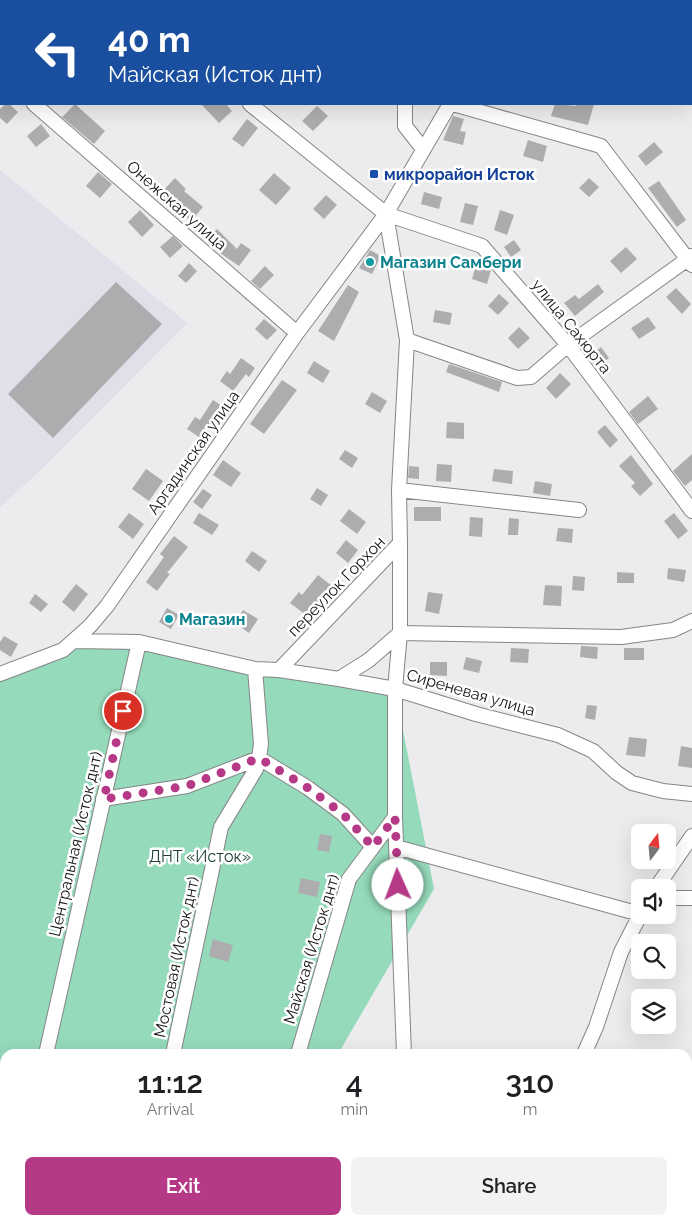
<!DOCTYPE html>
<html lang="en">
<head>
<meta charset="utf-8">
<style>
  body { margin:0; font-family:Raleway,sans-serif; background:#f2f2f2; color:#202124; height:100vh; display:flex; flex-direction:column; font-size:19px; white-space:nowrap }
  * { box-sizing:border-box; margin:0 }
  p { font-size:16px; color:#757577 }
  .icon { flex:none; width:28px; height:28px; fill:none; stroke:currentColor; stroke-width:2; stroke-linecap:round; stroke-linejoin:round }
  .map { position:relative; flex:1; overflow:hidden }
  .panel { position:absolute; left:0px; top:1049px; width:692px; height:176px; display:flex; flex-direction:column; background:#fff; border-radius:15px 15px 0 0; box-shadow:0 5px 20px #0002 }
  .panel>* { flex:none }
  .guide { position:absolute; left:0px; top:0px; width:692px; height:105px; box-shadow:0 5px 20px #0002; background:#1a4fa0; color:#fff; overflow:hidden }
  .needle { width:32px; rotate:16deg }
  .tools { position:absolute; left:631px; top:824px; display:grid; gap:10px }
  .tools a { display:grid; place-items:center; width:45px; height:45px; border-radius:8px; background:#fff; box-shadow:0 5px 20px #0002; font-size:25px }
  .pin { position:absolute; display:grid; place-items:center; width:42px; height:42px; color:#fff; margin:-21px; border:2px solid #fff; border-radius:50%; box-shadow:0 1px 5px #0007 }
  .me { position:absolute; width:55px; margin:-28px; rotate:358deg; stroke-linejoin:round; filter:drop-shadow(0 0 4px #0008) }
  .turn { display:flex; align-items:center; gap:18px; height:105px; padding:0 25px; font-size:22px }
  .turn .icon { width:65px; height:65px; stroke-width:2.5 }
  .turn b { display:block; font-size:35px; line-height:42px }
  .eta { display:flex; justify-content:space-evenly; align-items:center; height:85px; text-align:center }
  .eta b { font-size:30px; font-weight:600; line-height:35px }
  .cta { display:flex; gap:10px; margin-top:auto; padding:10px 25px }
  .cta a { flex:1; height:58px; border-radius:8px; background:#b63987; color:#fff; font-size:20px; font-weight:600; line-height:58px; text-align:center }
  .cta a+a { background:#f2f2f2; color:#202124 }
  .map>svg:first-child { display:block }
</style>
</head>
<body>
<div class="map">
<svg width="692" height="1224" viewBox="0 0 692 1224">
  <rect width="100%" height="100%" fill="#ececef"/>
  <path fill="#dfe0e9" d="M0,170L187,323L43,468L0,507Z"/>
  <path fill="#95daba" d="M75,641L139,642L395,689L434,889L338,1054H5V1220H240L238,1224H0V678Z"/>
  <path fill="#adadaf" d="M5,104H9L18,112L7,124L0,118V109Z
    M75,104L105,131L94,144L62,117Z
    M201,104H226L232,111L219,123Z
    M555,104L576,106L577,104H594L588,125L551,116Z
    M317,106L328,116L313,131L302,121Z
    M453,116L464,119L460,131L466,132L463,145L443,140Z
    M247,119L258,128L243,147L232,139Z
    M41,124L50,136L36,147L27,136Z
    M528,140L547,146L543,162L523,156Z
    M654,142L663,152L646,166L638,156Z
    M98,172L112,184L100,198L86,186Z
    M274,173L291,188L276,205L259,190Z
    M175,178L186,189L184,191L203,207L191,221L160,194Z
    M589,178L599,187L589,197L579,188Z
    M659,181L686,220L677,227L648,188Z
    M424,192L442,197L439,209L421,204Z
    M326,195L337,205L324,219L313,209Z
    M465,203L478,206L473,225L460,222Z
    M140,210L154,225L142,237L128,222Z
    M500,210L514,215L507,235L494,230Z
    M217,229L237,249L241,243L251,250L239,266L217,251L206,240Z
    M173,236L183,246L170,258L160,247Z
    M514,240L521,250L511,257L504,247Z
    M626,247L637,259L621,273L610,261Z
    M370,250L381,256L372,274L359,268Z
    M477,261L485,263L491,270L487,284L472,279Z
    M189,263L197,271L186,283L178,276Z
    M265,266L274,275L260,289L251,281Z
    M116,282L162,324L53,438L8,394Z
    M598,284L604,292L575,316L564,303L575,295L579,299Z
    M348,285L359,292L334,341L318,331Z
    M676,288L691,304L682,314L666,297Z
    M499,294L509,303L498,315L488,306Z
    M435,310L452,313L450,325L433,322Z
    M648,317L656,328L639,339L631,328Z
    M264,319L277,330L267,340L255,329Z
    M519,327L530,338L518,349L508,338Z
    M601,347L609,358L596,368L588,357Z
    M241,358L255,368L249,377L246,374L233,391L220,381L227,371L230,374Z
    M314,361L330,371L323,383L307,373Z
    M449,364L502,382L499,392L446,372Z
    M560,373L571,384L556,399L546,388Z
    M282,380L297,390L264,434L250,424Z
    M372,392L387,401L380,413L365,404Z
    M648,396L658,409L638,424L629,412Z
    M213,400L225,408L202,439L187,429L195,417L200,420Z
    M447,422L464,423V439L446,438Z
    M605,425L618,440L610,448L597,432Z
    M345,450L358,458L352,468L339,459Z
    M692,454V480L685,486L673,471Z
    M631,455L653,484L640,496L631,486L635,483L619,466Z
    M223,460L241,473L231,487L213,475Z
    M437,464L452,465L451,482L436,481Z
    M409,466L419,467V479L408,478Z
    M146,469L163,481L149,501L132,489Z
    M494,469L513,471L512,484L492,481Z
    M535,481L552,484L550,496L533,493Z
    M317,488L328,495L321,506L310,499Z
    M203,489L212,495L202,509L193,502Z
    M414,507H441V521H414Z
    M349,509L366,522L357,534L340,521Z
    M129,513L144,524L133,539L118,527Z
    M199,513L219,525L212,535L193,523Z
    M674,513L688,531L678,539L664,521Z
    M470,517L483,518L482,537L469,536Z
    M509,518L519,519L518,535H508Z
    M558,528L573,529L572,543L556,541Z
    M174,536L188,547L167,573L170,574L157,591L146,582L164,557L160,554Z
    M346,540L358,550L348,563L336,553Z
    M252,551L267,561L259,572L245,561Z
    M668,568L686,570L684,582L667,579Z
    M617,572L634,573V583H617Z
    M318,575L332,586L306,615L290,603L299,592L302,595Z
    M573,576L585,577L584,591L572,590Z
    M76,584L88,594L74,612L62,602Z
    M545,585L562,586L561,606L543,605Z
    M428,592L443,594L439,614L425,611Z
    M35,594L48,604L41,612L29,603Z
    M167,608L179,615L171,629L159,622Z
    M243,610L258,619L249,633L235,623Z
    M4,636L18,644L11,657L0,650V642Z
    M581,646L598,647L597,659L580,657Z
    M511,648L529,649L528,663L510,662Z
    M624,648H644V660H624Z
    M466,657L482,661L479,673L463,669Z
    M430,662H447V676L430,675Z
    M587,705L597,706L595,720L585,718Z
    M629,737L647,739L645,757L626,755Z
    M681,746L692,748V768L678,766Z
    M320,834L332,836L329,852L317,850Z
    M301,878L320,882L317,897L298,893Z
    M180,916L193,918L191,928L178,926Z
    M213,939L233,945L228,962L209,956Z"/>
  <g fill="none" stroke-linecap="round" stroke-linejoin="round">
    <defs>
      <path id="minor" d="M123,0L125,1
        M329,0L330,1
        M570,0L575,1
        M12,1L13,0
        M475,1V0
        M0,15L1,14
        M691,35H692
        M0,74L1,76
        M34,104L297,333
        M250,104L386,214L482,246L568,345L692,511
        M405,104V126L423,149
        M453,104L601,146L692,265
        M386,214L407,340L399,490
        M407,340L517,378L531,377L568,345L692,256
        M400,543V633L395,689L476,714L558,735L593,751L617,773L632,783L663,791L692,794
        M400,633L621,637L673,630L692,621
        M75,641L139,642L255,669L279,670L339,679L369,660L400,633
        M279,670L400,543L399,490L579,510
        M0,674L63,650L90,626L107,606L297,333L386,214L450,104
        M103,799L187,786L259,758L308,788L343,814L373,847
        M395,817L404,1054
        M396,847L640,914
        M656,888L692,836
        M668,898H692
        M46,1054L139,642
        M173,1054L221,827L256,769L259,758L261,744L255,669
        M298,1054L349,879L395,817V689L339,679
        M584,1054L596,1027L621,952L640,915
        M688,1135L692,1137
        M0,1190L5,1191
        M142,1220L145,1224
        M154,1220L168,1224
        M409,1220V1224
        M552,1220L564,1224
        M7,1224L8,1220
        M248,1224L249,1220
        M275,1224L282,1220"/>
    </defs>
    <use href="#minor" stroke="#858587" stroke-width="16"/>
    <use href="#minor" stroke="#fff" stroke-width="14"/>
  </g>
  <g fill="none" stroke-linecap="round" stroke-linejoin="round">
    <path stroke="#b63987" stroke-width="9" stroke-dasharray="0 16.2" d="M123,711L104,799L187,786L259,758L308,788L343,814L373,847L395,817L398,885"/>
  </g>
  <rect fill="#1a4fb4" stroke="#fff" stroke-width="2" x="369" y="169" width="10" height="10" rx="2.5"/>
  <g fill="#0f9aa8" stroke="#fff" stroke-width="2">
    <circle cx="370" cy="262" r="5"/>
    <circle cx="169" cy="619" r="5"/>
  </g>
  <g text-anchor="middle" stroke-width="5" stroke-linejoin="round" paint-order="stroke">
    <g font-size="16" font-weight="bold" fill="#164399" stroke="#fff" text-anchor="start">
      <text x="384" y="180">микрорайон Исток</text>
    </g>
    <g font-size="16" fill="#141415" stroke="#fff">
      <text transform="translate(177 205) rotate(41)" y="6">Онежская улица</text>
      <text transform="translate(572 326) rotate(51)" y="6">улица Сахюрта</text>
      <text transform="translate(193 452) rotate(-55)" y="6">Аргадинская улица</text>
      <text transform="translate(336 586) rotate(-46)" y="6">переулок Горхон</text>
      <text transform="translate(471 692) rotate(16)" y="6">Сиреневая улица</text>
      <text transform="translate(75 844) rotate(-77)" y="6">Центральная (Исток днт)</text>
      <text transform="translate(311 949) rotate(-73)" y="6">Майская (Исток днт)</text>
      <text transform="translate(176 957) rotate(-78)" y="6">Мостовая (Исток днт)</text>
    </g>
    <g font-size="16" font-weight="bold" fill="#0d838f" stroke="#fff" text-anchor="start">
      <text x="380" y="268">Магазин Самбери</text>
      <text x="179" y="625">Магазин</text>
    </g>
    <g font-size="16" fill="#1c4132" stroke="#fff">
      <text x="200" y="862">ДНТ «Исток»</text>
    </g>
  </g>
</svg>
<div class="tools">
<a><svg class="needle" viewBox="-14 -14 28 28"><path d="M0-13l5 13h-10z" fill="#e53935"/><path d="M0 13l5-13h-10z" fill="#757577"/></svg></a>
<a><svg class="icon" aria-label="sound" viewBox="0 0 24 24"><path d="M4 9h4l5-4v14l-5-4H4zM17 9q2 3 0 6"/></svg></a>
<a><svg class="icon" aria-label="search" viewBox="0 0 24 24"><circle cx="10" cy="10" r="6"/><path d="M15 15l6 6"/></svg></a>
<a><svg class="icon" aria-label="layers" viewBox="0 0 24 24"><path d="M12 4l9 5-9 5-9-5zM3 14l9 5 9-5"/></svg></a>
</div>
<div class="pin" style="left:123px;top:711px;background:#d93025"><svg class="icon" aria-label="arrive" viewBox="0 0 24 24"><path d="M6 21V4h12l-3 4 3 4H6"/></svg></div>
<svg class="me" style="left:398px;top:885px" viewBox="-20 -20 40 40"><circle r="19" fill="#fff"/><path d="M0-13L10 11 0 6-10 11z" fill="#b63987"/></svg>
<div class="guide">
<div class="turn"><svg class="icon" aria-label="left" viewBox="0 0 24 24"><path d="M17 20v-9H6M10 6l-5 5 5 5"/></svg><div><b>40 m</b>Майская (Исток днт)</div></div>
</div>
<section class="panel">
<div class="eta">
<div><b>11:12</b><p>Arrival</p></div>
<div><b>4</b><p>min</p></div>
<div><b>310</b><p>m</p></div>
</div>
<div class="cta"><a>Exit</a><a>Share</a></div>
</section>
</div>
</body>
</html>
